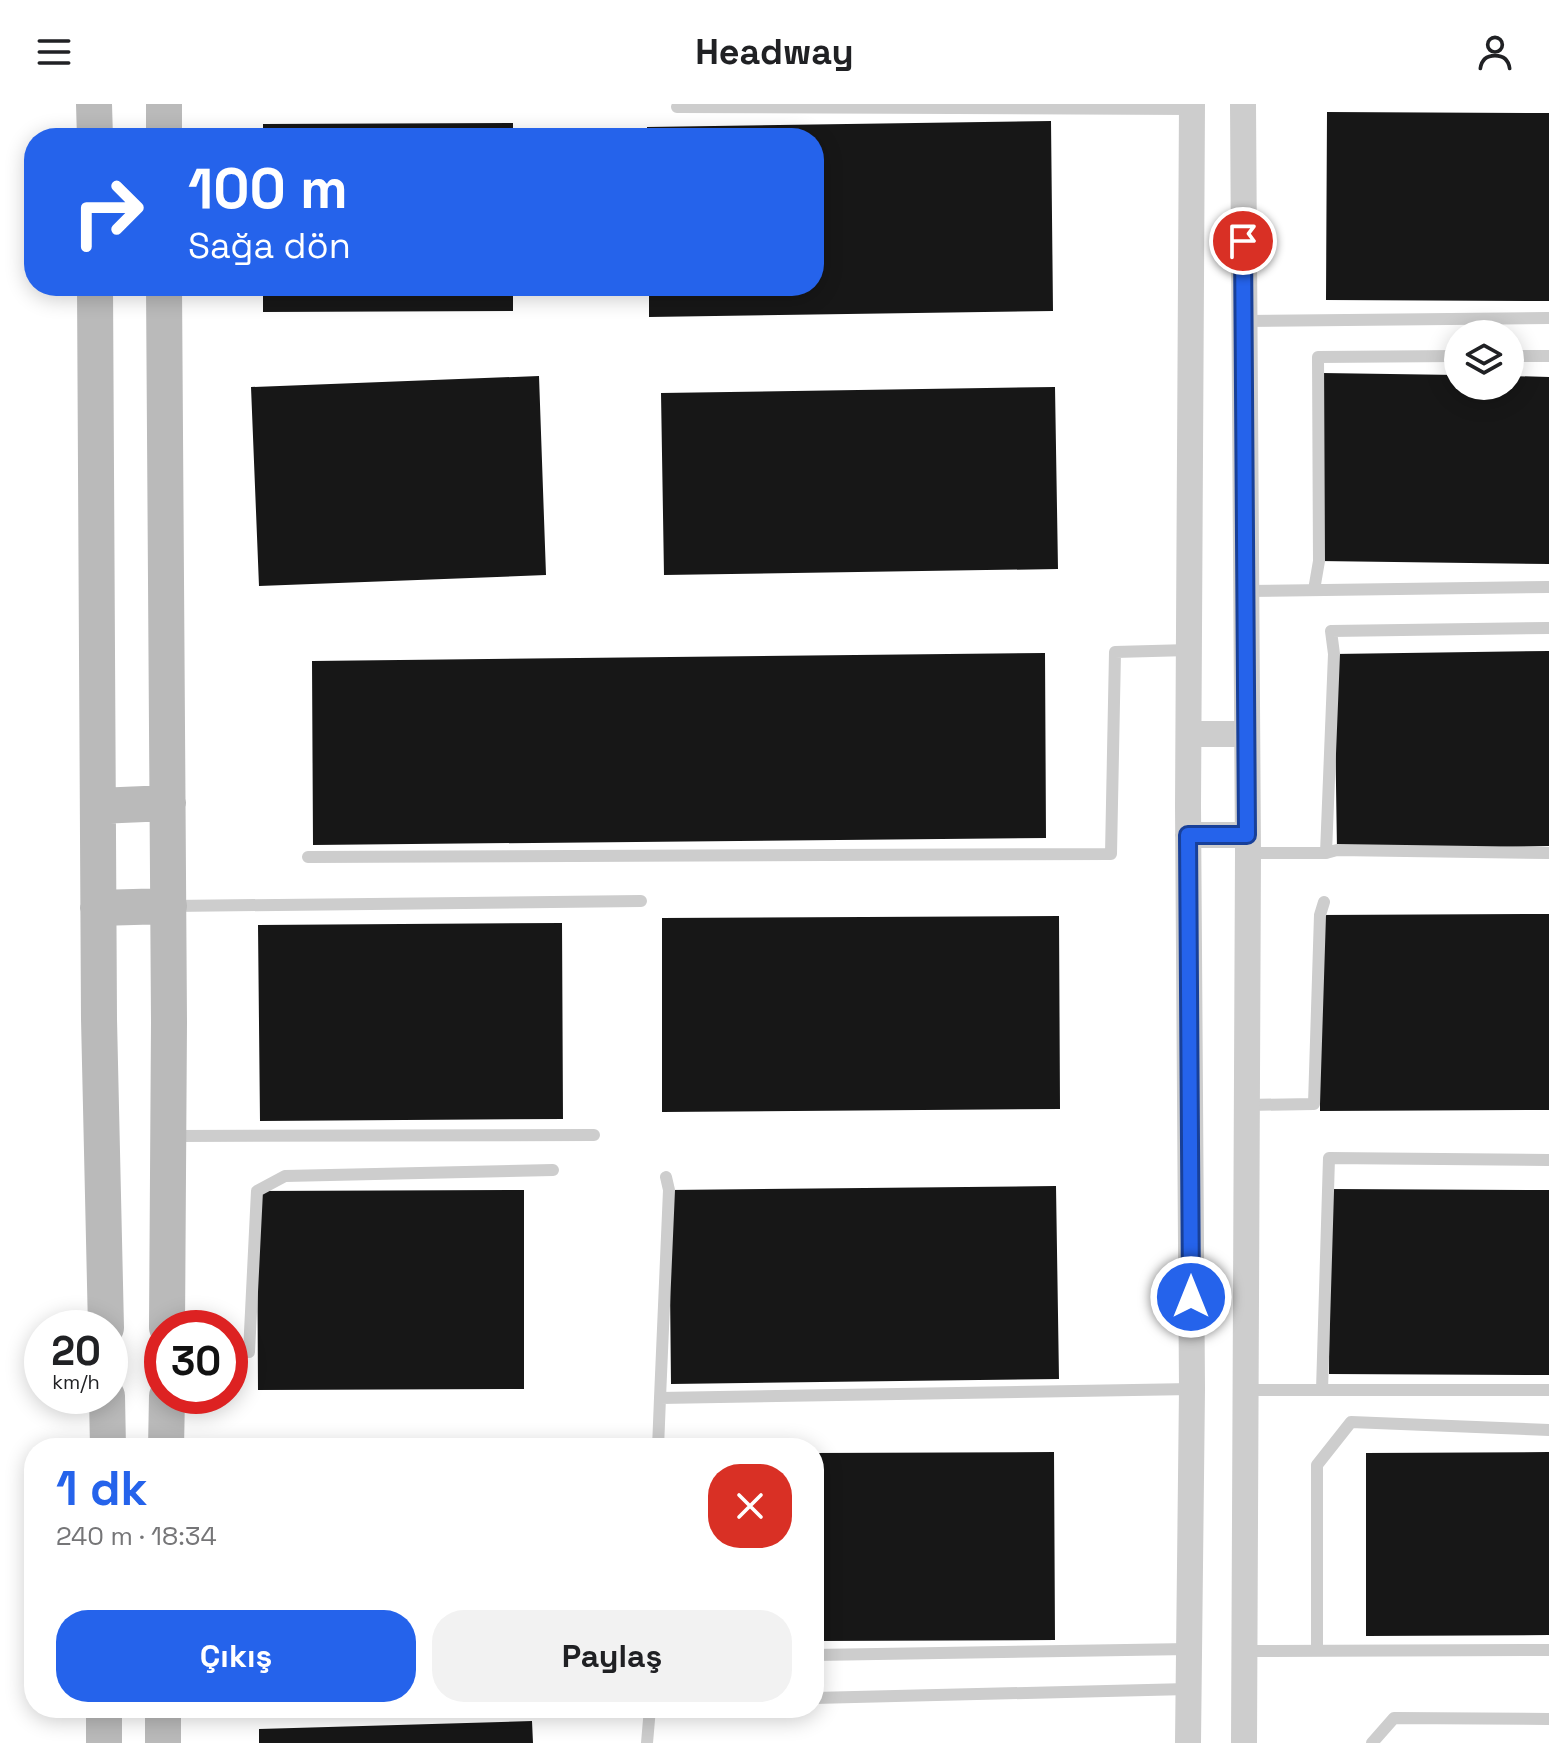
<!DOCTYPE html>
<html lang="tr">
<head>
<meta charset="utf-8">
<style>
  body { margin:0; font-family:"Space Grotesk",sans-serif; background:#f2f2f2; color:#202124; height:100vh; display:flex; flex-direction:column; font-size:30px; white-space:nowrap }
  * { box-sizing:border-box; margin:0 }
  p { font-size:26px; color:#757577 }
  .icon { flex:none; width:44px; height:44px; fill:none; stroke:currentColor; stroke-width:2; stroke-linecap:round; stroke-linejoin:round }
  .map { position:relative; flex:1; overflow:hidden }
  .panel { position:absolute; left:24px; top:1334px; width:800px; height:280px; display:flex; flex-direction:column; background:#fff; border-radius:32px; box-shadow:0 4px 20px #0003 }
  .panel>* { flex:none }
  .hud { position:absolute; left:24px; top:24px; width:800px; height:168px; border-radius:32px; box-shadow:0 4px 20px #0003; background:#2563eb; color:#fff; overflow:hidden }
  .fabs { position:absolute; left:1444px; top:216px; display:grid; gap:16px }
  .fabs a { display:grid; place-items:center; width:80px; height:80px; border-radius:50%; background:#fff; box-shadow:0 4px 20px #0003; font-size:40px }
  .speed { position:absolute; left:24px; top:1206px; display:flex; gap:16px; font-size:40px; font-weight:700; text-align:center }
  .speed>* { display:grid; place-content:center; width:104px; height:104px; border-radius:50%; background:#fff; box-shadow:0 4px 20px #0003; line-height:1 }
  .speed small { font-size:20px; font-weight:400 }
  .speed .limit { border:12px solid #d22; background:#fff; color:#111 }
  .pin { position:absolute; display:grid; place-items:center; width:68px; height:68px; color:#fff; margin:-34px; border:4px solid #fff; border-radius:50%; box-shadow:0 2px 8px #0007 }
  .me { position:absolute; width:88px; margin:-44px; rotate:0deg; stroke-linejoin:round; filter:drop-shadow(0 0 6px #0008) }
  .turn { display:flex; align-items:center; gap:28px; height:168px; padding:0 32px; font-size:36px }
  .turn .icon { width:104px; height:104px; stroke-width:2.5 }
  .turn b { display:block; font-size:56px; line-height:68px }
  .round { display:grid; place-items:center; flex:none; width:84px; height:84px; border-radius:32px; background:#f2f2f2 }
  .summary { display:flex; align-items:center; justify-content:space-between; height:136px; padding:0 32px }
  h1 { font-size:48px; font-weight:600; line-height:60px; color:#2563eb }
  .primary-button { display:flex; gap:16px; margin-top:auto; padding:16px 32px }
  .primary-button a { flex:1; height:92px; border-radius:32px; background:#2563eb; color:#fff; font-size:32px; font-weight:600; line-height:92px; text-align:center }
  .primary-button a+a { background:#f2f2f2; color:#202124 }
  header { display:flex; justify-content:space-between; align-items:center; height:104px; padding:0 32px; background:#fff; font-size:36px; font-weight:600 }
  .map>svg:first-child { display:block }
</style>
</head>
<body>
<header><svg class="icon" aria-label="menu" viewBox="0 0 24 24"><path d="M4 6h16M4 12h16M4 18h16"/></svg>Headway<svg class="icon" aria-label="person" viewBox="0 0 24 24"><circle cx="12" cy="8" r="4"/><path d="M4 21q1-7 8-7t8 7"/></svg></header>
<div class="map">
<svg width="1549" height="1639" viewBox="0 0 1549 1639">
  <rect width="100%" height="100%" fill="#fff"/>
  <path fill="#171717" d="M1327,8L1549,9V197L1326,196Z
    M1051,17L1053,207L649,213V182H814V34H647V23Z
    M513,19V34H263V20Z
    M263,182H513V207L263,208Z
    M1322,269L1458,271V282H1510V272L1549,273V460L1319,457Z
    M539,272L546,471L259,482L251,283Z
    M1055,283L1058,465L664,471L661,289Z
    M1549,547V742L1337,746L1334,550Z
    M1045,549L1046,734L313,741L312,557Z
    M1549,810V1006L1320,1007V811Z
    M1059,812L1060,1005L662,1008V814Z
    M562,819L563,1015L260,1017L258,821Z
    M1056,1082L1059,1275L671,1280L669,1086Z
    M1330,1085L1549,1086V1271L1329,1270Z
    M524,1086V1285L258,1286L257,1087Z
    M1054,1348L1055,1536L814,1537V1349Z
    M1549,1348V1531L1366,1532V1349Z
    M532,1617L533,1639H259V1625Z"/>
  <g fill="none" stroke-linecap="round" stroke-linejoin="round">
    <path stroke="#cdcdcd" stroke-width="12" d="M677,3L1192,5
      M1244,217L1549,214
      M1510,252H1549
      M1314,486L1319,457L1318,253L1458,252
      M1246,487L1549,483
      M1248,749H1326L1337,746L1549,749
      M1326,749L1334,550L1331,527L1549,524
      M308,753L1111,750L1115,548L1189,546
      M172,802L641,797
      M1246,1001L1314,1000L1320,811L1324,798
      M172,1032L594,1031
      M666,1073L669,1086L660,1294L1192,1285
      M230,1247L249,1248L257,1087L285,1072L553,1066
      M1245,1286H1549
      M1322,1286L1329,1054L1549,1056
      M252,1342V1344
      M658,1344L660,1294
      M1244,1547L1549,1546
      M1317,1547V1361L1351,1318L1549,1326
      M814,1551L1189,1545
      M814,1594L1188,1585
      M647,1639L650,1604
      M1372,1639L1394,1614L1549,1615"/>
    <path stroke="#cdcdcd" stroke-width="26" d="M1243,0L1248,749L1244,1639
      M1189,630H1247
      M1188,731H1247
      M1188,1639L1192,1285L1188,702L1192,0"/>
    <path stroke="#bababa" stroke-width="36" d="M94,0L95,34
      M164,34V0
      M95,182L99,915L106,1224
      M164,182L169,918L167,1224
      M98,702L168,699
      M98,804L169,802
      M107,1292L108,1344
      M166,1344L167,1292
      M104,1639V1604
      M163,1639V1604"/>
  </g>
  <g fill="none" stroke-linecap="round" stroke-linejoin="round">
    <defs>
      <path id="route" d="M1191,1193L1188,731H1247L1243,137"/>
    </defs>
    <use href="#route" stroke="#184099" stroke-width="20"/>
    <use href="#route" stroke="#2563eb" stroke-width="14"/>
  </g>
</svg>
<div class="fabs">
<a><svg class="icon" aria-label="layers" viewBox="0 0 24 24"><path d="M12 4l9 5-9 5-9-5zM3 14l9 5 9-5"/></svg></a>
</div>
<div class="speed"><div>20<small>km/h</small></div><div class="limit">30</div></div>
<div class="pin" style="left:1243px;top:137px;background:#d93025"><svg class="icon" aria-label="arrive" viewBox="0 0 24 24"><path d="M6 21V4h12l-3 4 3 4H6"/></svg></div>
<svg class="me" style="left:1191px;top:1193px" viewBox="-20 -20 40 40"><circle r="17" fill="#2563eb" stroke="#fff" stroke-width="3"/><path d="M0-11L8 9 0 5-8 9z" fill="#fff"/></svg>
<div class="hud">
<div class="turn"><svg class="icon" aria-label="right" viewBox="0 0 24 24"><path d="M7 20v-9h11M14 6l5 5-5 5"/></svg><div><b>100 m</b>Sağa dön</div></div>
</div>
<section class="panel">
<div class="summary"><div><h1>1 dk</h1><p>240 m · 18:34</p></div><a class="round" style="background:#d93025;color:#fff"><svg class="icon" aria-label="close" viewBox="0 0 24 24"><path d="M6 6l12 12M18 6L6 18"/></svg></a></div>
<div class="primary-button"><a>Çıkış</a><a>Paylaş</a></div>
</section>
</div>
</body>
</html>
